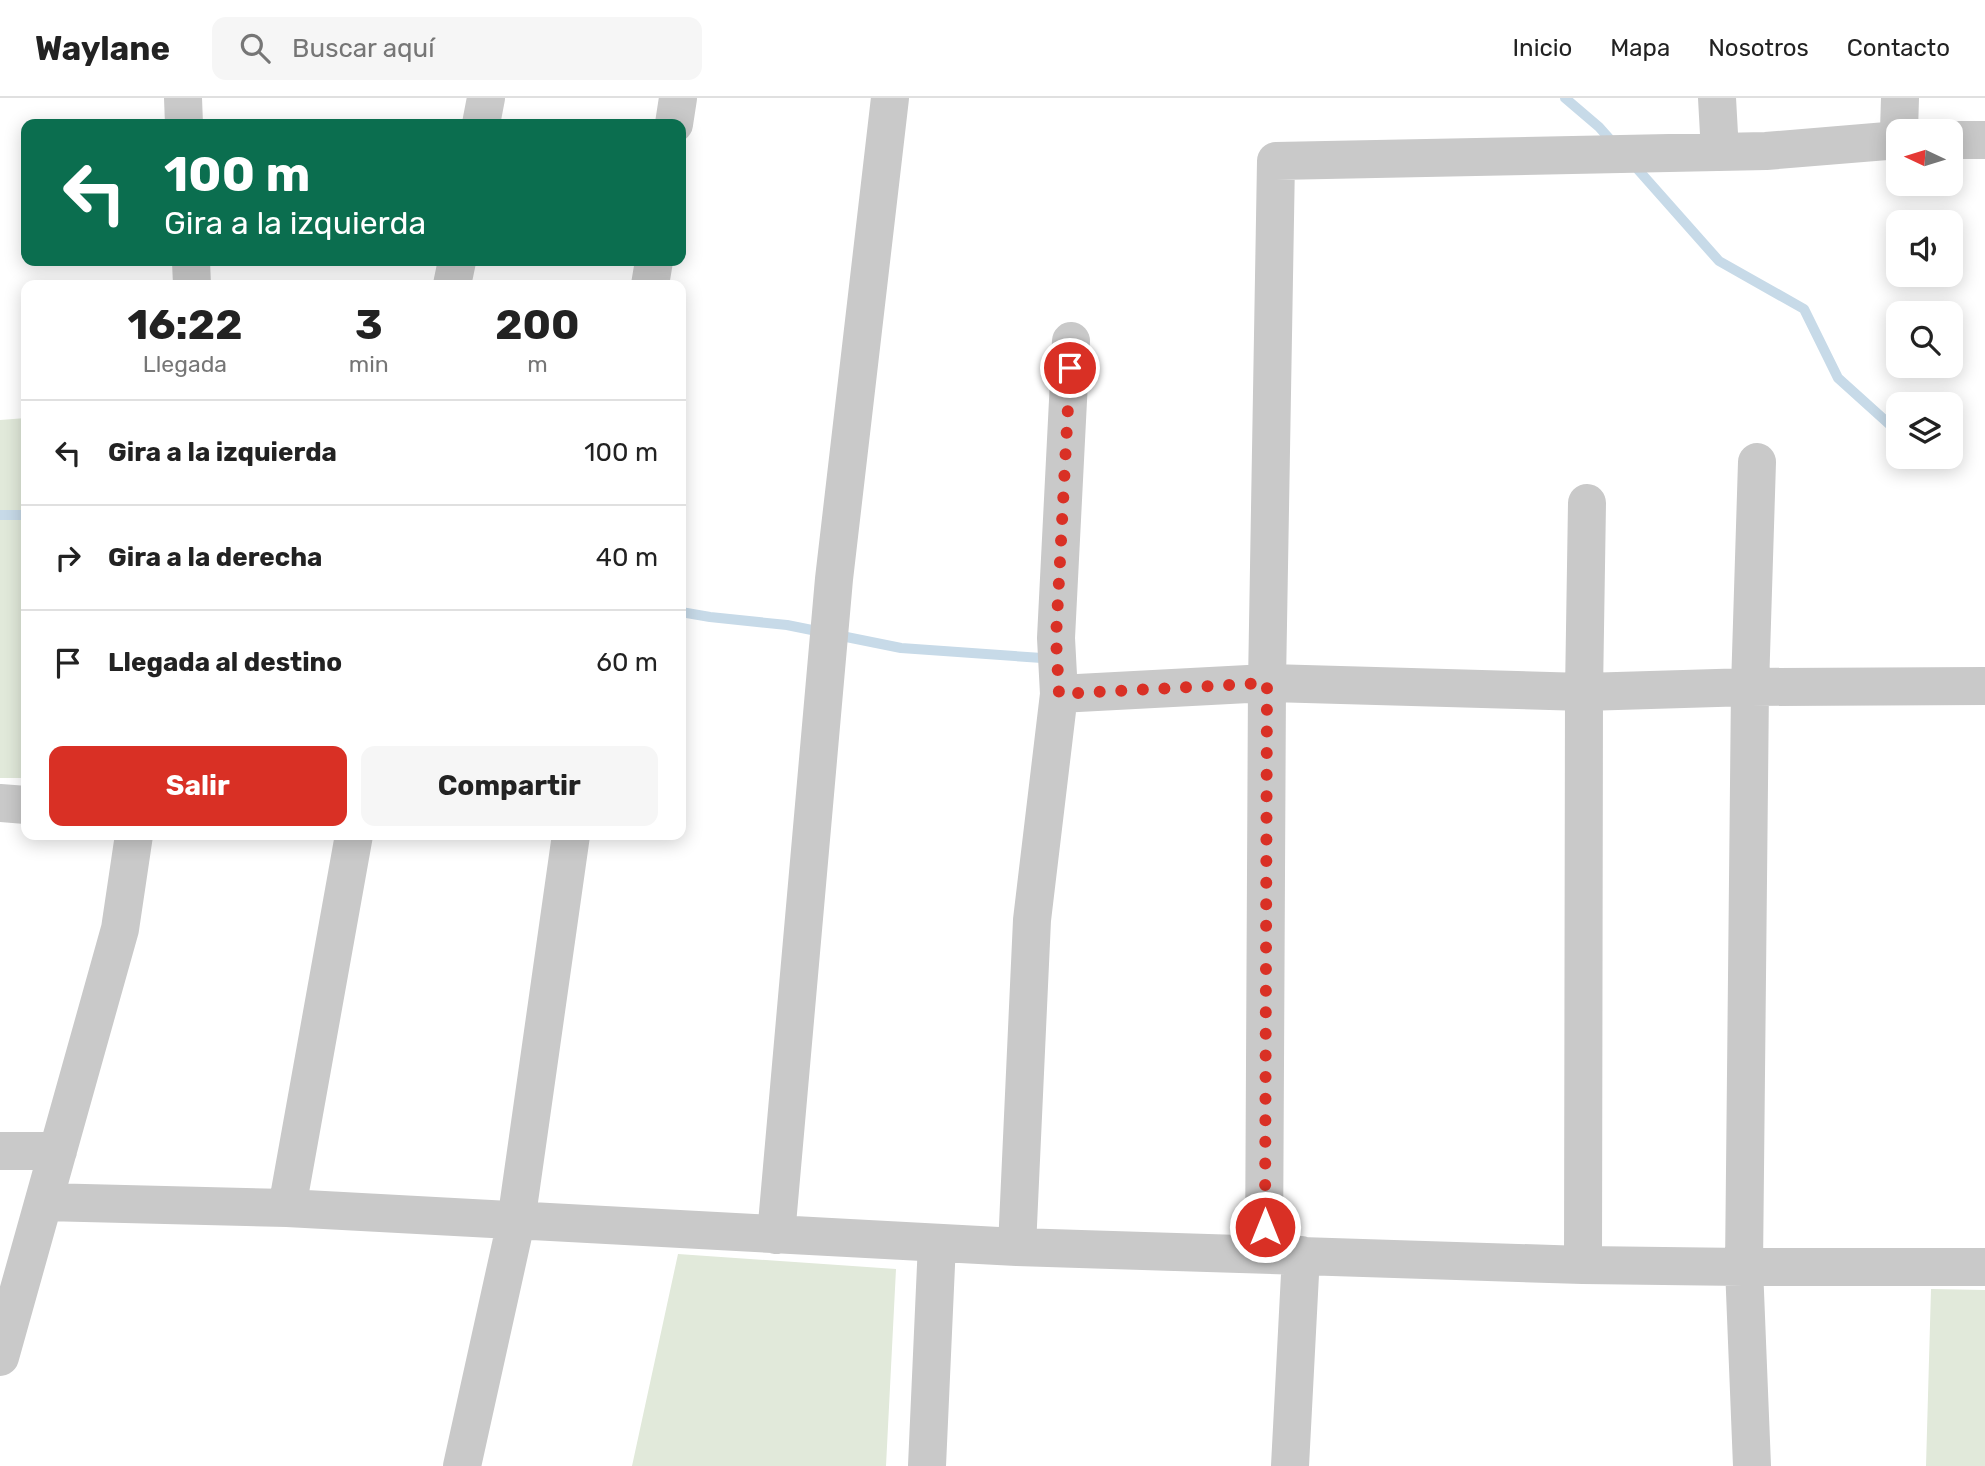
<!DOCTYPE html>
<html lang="es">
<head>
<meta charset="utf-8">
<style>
  body { margin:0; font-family:Rubik,sans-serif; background:#f6f6f6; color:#222; height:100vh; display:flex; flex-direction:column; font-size:26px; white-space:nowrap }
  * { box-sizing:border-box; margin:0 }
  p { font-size:23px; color:#767676 }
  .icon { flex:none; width:38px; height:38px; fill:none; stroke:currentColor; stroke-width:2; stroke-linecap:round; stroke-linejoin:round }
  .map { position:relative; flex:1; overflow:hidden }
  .panel { position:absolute; left:21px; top:182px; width:665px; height:560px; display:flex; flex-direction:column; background:#fff; border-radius:14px; box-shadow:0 4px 18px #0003 }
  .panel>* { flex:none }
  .hud { position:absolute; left:21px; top:21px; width:665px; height:147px; border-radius:14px; box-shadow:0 4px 18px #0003; background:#0b6e4f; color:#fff; overflow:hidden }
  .needle { width:46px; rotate:274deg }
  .tools { position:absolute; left:1886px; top:21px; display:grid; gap:14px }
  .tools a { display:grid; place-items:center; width:77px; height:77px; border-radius:14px; background:#fff; box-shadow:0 4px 18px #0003; font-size:35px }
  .pin { position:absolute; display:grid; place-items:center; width:60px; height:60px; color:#fff; margin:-30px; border:4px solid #fff; border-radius:50%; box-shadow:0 2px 7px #0007 }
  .me { position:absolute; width:77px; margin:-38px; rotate:0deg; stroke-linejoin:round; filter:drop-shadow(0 0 5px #0008) }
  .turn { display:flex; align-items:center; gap:24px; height:147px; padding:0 28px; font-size:32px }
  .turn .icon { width:91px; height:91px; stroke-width:2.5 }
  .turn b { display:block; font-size:49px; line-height:60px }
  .eta { display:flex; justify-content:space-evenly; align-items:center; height:119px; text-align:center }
  .eta b { font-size:42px; font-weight:700; line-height:49px }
  .primary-button { display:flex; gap:14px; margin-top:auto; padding:14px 28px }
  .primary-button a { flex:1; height:80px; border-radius:14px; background:#d93025; color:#fff; font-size:28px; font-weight:700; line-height:80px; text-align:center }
  .primary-button a+a { background:#f6f6f6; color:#222 }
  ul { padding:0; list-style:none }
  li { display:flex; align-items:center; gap:21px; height:105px; padding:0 28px; border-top:2px solid #e0e0e0 }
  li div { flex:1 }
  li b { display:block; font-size:26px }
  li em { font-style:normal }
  header { display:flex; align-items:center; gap:42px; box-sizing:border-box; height:98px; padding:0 35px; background:#fff; border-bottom:2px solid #e0e0e0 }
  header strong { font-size:33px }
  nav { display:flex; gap:38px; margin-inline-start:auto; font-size:24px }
  .search { width:490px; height:63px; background:#f6f6f6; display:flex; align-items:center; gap:18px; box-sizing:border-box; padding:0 24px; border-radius:14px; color:#767676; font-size:26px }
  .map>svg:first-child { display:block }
</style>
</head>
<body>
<header>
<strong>Waylane</strong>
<div class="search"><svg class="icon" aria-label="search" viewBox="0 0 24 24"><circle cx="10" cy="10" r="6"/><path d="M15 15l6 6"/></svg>Buscar aquí</div>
<nav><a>Inicio</a><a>Mapa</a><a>Nosotros</a><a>Contacto</a></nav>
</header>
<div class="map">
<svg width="1985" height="1368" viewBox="0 0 1985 1368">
  <rect width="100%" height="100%" fill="#fff"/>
  <path fill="#e1e9da" d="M26,320V680H0V322Z
    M678,1156L896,1171L886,1368H632Z
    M1931,1191L1985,1192V1368H1926Z"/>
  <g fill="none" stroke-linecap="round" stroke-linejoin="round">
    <path stroke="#c7dae8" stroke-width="10" d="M1565,0L1599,29L1615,47
      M1633,66L1719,163L1804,211L1838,280L1899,335
      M0,417H26
      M681,514L710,519L787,527L901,550L1042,560"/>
    <path stroke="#c9c9c9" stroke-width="38" d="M183,0L184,26
      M1717,0L1720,54
      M481,26L486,0
      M674,26L678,0
      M1899,33L1900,0
      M1951,42H1985
      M191,163L192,187
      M452,187L457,163
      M650,187L654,163
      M1071,243L1056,540L1059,596L1267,585L1584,594L1750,589L1985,588
      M0,705L26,707
      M0,1053H58
      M44,1104L287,1110L1017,1149L1583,1167L1744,1169H1985
      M287,1110L354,737
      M776,1137L834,481L890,0
      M1017,1149L1032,822L1059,596
      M1264,1156L1267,585L1276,63L1766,53L1899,42
      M1583,1167L1584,594L1587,405
      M0,1259L120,831L134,737
      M462,1368L516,1124L571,737
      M927,1368L937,1145
      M1290,1368L1301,1157
      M1752,1368L1744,1169L1750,589L1757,364"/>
  </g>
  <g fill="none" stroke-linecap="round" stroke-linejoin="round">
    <path stroke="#d93025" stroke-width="12" stroke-dasharray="0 21.6" d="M1070,270L1056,540L1059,596L1267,585L1265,1129"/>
  </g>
</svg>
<div class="tools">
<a><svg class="needle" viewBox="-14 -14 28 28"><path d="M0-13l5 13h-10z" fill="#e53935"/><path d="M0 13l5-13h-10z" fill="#767676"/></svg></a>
<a><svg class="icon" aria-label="sound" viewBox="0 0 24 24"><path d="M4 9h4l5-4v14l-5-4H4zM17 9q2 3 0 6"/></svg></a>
<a><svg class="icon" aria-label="search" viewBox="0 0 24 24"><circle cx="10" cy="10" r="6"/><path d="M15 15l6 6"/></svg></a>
<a><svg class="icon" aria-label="layers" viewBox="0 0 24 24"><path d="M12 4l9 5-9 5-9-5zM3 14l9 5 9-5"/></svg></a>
</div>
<div class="pin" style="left:1070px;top:270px;background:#d93025"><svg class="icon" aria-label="arrive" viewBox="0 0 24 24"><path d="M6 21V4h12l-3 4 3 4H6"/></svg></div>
<svg class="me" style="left:1265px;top:1129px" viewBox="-20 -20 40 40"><circle r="17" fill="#d93025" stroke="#fff" stroke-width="3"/><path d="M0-11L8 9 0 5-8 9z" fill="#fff"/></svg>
<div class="hud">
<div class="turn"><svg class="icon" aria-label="left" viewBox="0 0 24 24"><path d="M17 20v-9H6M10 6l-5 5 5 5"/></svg><div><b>100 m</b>Gira a la izquierda</div></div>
</div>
<section class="panel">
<div class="eta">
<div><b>16:22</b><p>Llegada</p></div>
<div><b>3</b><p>min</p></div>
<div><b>200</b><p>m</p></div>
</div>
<ul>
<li><svg class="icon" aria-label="left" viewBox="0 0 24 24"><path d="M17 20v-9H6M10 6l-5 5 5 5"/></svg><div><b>Gira a la izquierda</b></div><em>100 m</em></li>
<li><svg class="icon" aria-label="right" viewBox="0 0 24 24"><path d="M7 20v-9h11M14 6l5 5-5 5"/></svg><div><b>Gira a la derecha</b></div><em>40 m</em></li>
<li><svg class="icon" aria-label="arrive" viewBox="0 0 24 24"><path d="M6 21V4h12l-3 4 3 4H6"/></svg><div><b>Llegada al destino</b></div><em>60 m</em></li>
</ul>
<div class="primary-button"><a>Salir</a><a>Compartir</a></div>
</section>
</div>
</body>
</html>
